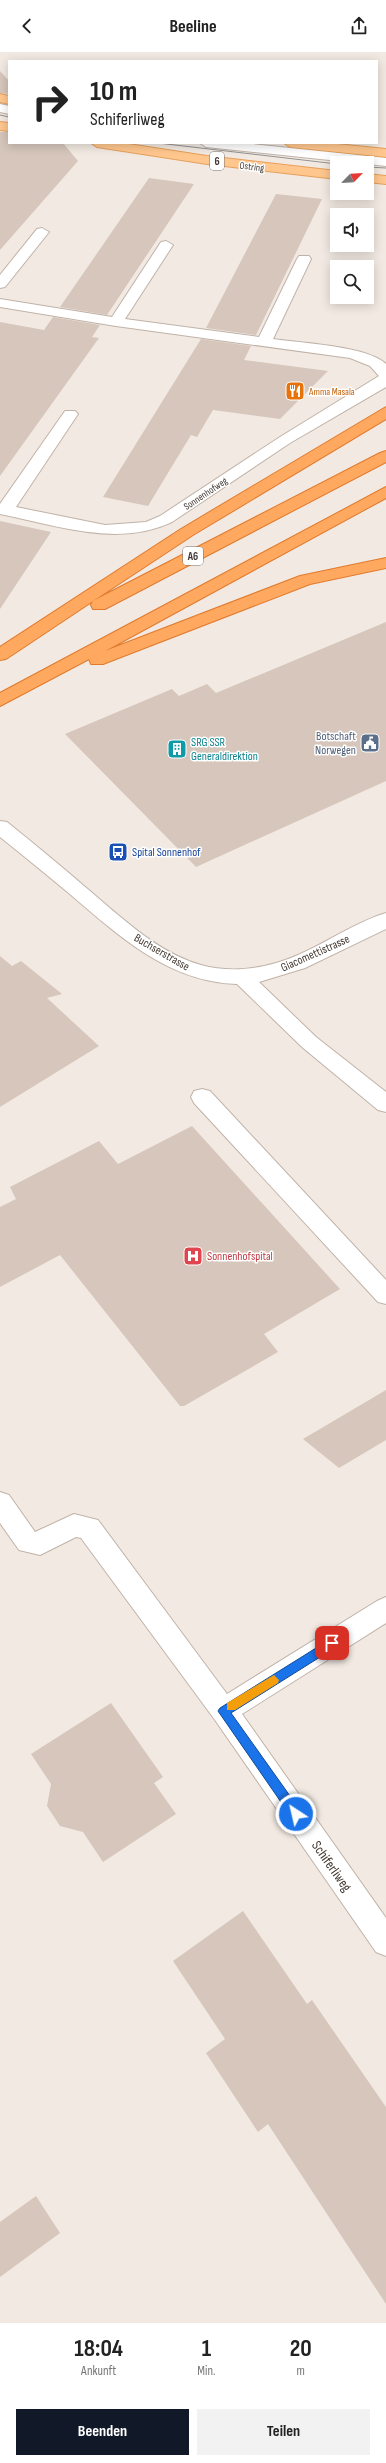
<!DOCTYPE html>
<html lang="de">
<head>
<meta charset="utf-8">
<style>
  body { margin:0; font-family:"Sofia Sans Condensed",sans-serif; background:#f2f2f2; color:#222; height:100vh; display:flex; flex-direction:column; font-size:15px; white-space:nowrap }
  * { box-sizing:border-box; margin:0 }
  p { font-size:13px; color:#767676 }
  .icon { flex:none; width:22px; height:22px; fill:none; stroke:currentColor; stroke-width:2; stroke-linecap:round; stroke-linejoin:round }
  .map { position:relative; height:2271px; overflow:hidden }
  .panel { display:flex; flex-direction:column; background:#fff; flex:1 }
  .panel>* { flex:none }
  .hud { position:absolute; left:8px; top:8px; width:370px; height:84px; border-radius:0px; box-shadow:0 2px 10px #0003; background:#fff; color:#222; overflow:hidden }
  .needle { width:26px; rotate:66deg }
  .controls { position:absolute; left:330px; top:104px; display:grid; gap:8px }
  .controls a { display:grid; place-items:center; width:44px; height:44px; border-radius:0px; background:#fff; box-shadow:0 2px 10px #0003; font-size:20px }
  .pin { position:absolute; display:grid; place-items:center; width:34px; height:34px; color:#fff; margin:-17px; border-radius:8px; box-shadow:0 2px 6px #0006 }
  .me { position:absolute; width:44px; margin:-22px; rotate:325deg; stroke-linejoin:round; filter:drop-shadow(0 0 3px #0008) }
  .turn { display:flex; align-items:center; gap:14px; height:84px; padding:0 16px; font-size:18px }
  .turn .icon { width:52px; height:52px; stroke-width:2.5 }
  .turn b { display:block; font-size:28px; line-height:34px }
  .eta { display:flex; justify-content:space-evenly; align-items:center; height:68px; text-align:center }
  .eta b { font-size:24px; font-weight:700; line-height:28px }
  .primary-button { display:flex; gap:8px; margin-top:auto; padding:8px 16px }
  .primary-button a { flex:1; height:46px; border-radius:0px; background:#111827; color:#fff; font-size:16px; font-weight:700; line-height:46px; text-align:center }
  .primary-button a+a { background:#f2f2f2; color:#222 }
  header { display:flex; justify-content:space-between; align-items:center; height:52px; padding:0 16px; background:#fff; font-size:18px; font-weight:700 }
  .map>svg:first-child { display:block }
</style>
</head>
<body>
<header><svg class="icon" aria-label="back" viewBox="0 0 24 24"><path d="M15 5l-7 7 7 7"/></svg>Beeline<svg class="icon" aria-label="share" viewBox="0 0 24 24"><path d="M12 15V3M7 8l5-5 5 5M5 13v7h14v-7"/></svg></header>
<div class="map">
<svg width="386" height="2271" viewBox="0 0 386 2271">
  <rect width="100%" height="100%" fill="#f2eae2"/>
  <path fill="#d6c6bb" d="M0,19L9,29V42L0,41Z
    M0,80H9V91H63L78,109L0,198Z
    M149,126L194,132L107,263L60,255Z
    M276,142L322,147L256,283L206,276Z
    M53,265L100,273L92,285L99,286L0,424V270L44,278Z
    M201,287L251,294L244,308L328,319L280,367L213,358L197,385L191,383L148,454L103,445Z
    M0,469L51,480L0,557Z
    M386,570V729L196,815L65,682L172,637L179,644L207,632L216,641Z
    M0,904L12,914L21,909L62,942L47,946L99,994L0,1055Z
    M192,1074L340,1237L264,1282L278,1300L184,1354H180L60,1203L0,1235V1155L16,1147L10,1135L99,1089L118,1112Z
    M386,1338V1388L339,1416L303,1387Z
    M111,1651L163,1725L154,1731L176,1762L103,1810L83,1780L60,1774L47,1754L51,1732L31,1702Z
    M243,1859L307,1952L312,1948L386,2055V2252L268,2072L258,2080L206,2001L225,1987L173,1909Z
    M36,2144L60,2181L0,2225V2170Z"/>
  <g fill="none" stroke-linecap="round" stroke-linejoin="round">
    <defs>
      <path id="minor" d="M0,52L9,54V62L0,60Z
        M200,91H243L386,106V114L206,95Z
        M42,176L49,180L5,235L0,236V223L37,177Z
        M166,189L173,193L125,267L259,285L297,207L299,204H309L311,207L273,287C300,291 368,294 386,312V335L290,391L172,470C117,496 56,473 0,462V452L65,359H75L78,362L16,455L105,473L146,470L160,464L280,385L379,324L370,314L350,306L116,274L0,255V247L112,265L161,190Z
        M0,769L7,770C33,791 59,812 84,834C119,863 157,901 201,913C226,920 252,918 276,911C315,900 349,872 386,861V877L305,916L259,930L316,985L386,1040V1060L378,1058L302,995L237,932C169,930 120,885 71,843C48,824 24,804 0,785Z
        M202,1037L210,1039L386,1228V1252L378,1250L194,1051L191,1045L194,1039Z
        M0,1440L9,1443L35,1480L74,1462L98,1468L227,1642L377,1549L386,1545V1571L242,1662L386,1866V1904L376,1900L215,1668L81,1486L76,1485L40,1503L19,1498L0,1471Z"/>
      <path id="major" d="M0,42L9,44V52L0,50Z
        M0,70L9,71V79L0,78Z
        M91,91H122L207,104L337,119V127L207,112L97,95Z
        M284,91H327L386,97V105L290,95Z
        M367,122L386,124V132L367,130Z"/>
      <path id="highway" d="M386,355V367L193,483L93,549L380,401L386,399V410L105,557H93L91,553L93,549L6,607L0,608V595L181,477Z
        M386,435V446L105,599L300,524L386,506V516L310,532L103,612H91L89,607L0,654V641Z"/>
    </defs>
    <use href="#minor" stroke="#c0b2a8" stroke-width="2"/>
    <use href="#major" stroke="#e6a05c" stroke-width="2"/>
    <use href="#highway" stroke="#e07a2e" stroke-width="2"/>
    <use href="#minor" fill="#fff" fill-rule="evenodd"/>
    <use href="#major" fill="#ffc78e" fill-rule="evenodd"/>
    <use href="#highway" fill="#ffa960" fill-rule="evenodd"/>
    <path stroke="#939393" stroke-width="1" d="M0,63L9,65
      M158,91L337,112
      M367,115L386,116"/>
  </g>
  <path fill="#1a73e8" stroke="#114b97" d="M332,1586L336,1588V1595L231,1661L300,1758V1766L296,1767L292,1766L218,1659L220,1656Z"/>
  <path fill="#f59e0b" d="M274,1623L279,1628L278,1631L235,1658H227V1651Z"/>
  <defs>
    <symbol id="restaurant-square" viewBox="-11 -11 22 22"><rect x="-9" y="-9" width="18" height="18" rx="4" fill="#e8710a" stroke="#fff"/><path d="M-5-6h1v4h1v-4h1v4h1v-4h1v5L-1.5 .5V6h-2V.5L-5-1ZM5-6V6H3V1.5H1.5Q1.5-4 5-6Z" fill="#fff"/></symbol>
    <symbol id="civic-square" viewBox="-11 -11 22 22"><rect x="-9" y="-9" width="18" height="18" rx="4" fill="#5c6f8a" stroke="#fff"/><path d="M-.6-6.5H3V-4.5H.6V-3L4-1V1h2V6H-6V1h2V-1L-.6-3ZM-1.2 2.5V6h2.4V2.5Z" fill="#fff"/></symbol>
    <symbol id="building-square" viewBox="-11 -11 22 22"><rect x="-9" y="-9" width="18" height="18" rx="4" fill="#0f9aa8" stroke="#fff"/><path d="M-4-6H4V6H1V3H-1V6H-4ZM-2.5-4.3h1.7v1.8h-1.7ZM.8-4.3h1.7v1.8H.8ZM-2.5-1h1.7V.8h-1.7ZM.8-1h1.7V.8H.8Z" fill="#fff"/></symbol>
    <symbol id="bus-square" viewBox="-11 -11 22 22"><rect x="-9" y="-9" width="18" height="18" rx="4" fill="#1a4fb4" stroke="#fff"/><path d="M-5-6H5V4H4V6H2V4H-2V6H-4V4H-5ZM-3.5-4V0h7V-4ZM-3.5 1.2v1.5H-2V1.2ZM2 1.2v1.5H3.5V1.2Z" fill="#fff"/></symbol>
    <symbol id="hospital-square" viewBox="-11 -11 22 22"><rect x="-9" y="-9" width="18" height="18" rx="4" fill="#e0444e" stroke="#fff"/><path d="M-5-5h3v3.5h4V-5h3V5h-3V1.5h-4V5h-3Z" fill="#fff"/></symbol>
  </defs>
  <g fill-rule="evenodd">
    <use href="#restaurant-square" x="284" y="328" width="22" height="22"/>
    <use href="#civic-square" x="359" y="680" width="22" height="22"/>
    <use href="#building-square" x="166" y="686" width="22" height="22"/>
    <use href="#bus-square" x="107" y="789" width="22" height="22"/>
    <use href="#hospital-square" x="182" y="1193" width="22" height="22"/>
  </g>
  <g text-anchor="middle" stroke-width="3" stroke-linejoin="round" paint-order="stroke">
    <g font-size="10" fill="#433933" stroke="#fff">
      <text transform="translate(252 114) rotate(7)" y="4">Ostring</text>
      <text transform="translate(205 441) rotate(-34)" y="4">Sonnenhofweg</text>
    </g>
    <g font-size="10" fill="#c56008" stroke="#fff" text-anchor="start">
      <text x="309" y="343">Amma Masala</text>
    </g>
    <g fill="#fff" stroke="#7b7470" stroke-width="1">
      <rect x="210" y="100" width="14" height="18" rx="3"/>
      <rect x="183" y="495" width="20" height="18" rx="3"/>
    </g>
    <g font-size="11" font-weight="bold" fill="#433933">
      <text x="217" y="113">6</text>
      <text x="193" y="508">A6</text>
    </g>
    <g font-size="12" fill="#4e5e75" stroke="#fff" text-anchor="end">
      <text x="356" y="688">Botschaft<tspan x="356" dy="14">Norwegen</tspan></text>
    </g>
    <g font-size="12" fill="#0d838f" stroke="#fff" text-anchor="start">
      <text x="191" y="694">SRG SSR<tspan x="191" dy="14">Generaldirektion</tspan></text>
    </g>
    <g font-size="12" fill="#164399" stroke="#fff" text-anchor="start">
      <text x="132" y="804">Spital Sonnenhof</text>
    </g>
    <g font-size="12" fill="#433933" stroke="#fff">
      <text transform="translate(162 900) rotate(30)" y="4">Buchserstrasse</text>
      <text transform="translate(315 901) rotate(-24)" y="4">Giacomettistrasse</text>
    </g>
    <g font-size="12" fill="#be3a42" stroke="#fff" text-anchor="start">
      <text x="207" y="1208">Sonnenhofspital</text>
    </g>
    <g font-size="14" fill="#433933" stroke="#fff">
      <text transform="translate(332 1814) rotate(55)" y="5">Schiferliweg</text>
    </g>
  </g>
</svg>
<div class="controls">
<a><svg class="needle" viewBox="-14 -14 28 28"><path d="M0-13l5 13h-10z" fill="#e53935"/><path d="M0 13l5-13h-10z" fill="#767676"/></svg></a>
<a><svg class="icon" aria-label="sound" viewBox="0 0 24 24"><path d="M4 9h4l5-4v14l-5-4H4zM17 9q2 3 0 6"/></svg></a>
<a><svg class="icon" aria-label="search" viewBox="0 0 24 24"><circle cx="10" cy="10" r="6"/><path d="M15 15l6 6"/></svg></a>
</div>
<div class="pin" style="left:332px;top:1591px;background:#d93025"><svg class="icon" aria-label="arrive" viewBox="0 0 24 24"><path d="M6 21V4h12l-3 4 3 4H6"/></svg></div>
<svg class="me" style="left:296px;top:1762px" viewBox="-20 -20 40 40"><circle r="17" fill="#1a73e8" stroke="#fff" stroke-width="3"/><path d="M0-11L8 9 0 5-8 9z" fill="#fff"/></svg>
<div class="hud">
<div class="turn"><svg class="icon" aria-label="right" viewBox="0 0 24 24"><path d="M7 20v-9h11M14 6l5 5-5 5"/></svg><div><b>10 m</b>Schiferliweg</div></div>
</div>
</div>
<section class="panel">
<div class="eta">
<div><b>18:04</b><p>Ankunft</p></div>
<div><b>1</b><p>Min.</p></div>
<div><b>20</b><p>m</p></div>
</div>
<div class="primary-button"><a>Beenden</a><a>Teilen</a></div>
</section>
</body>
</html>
